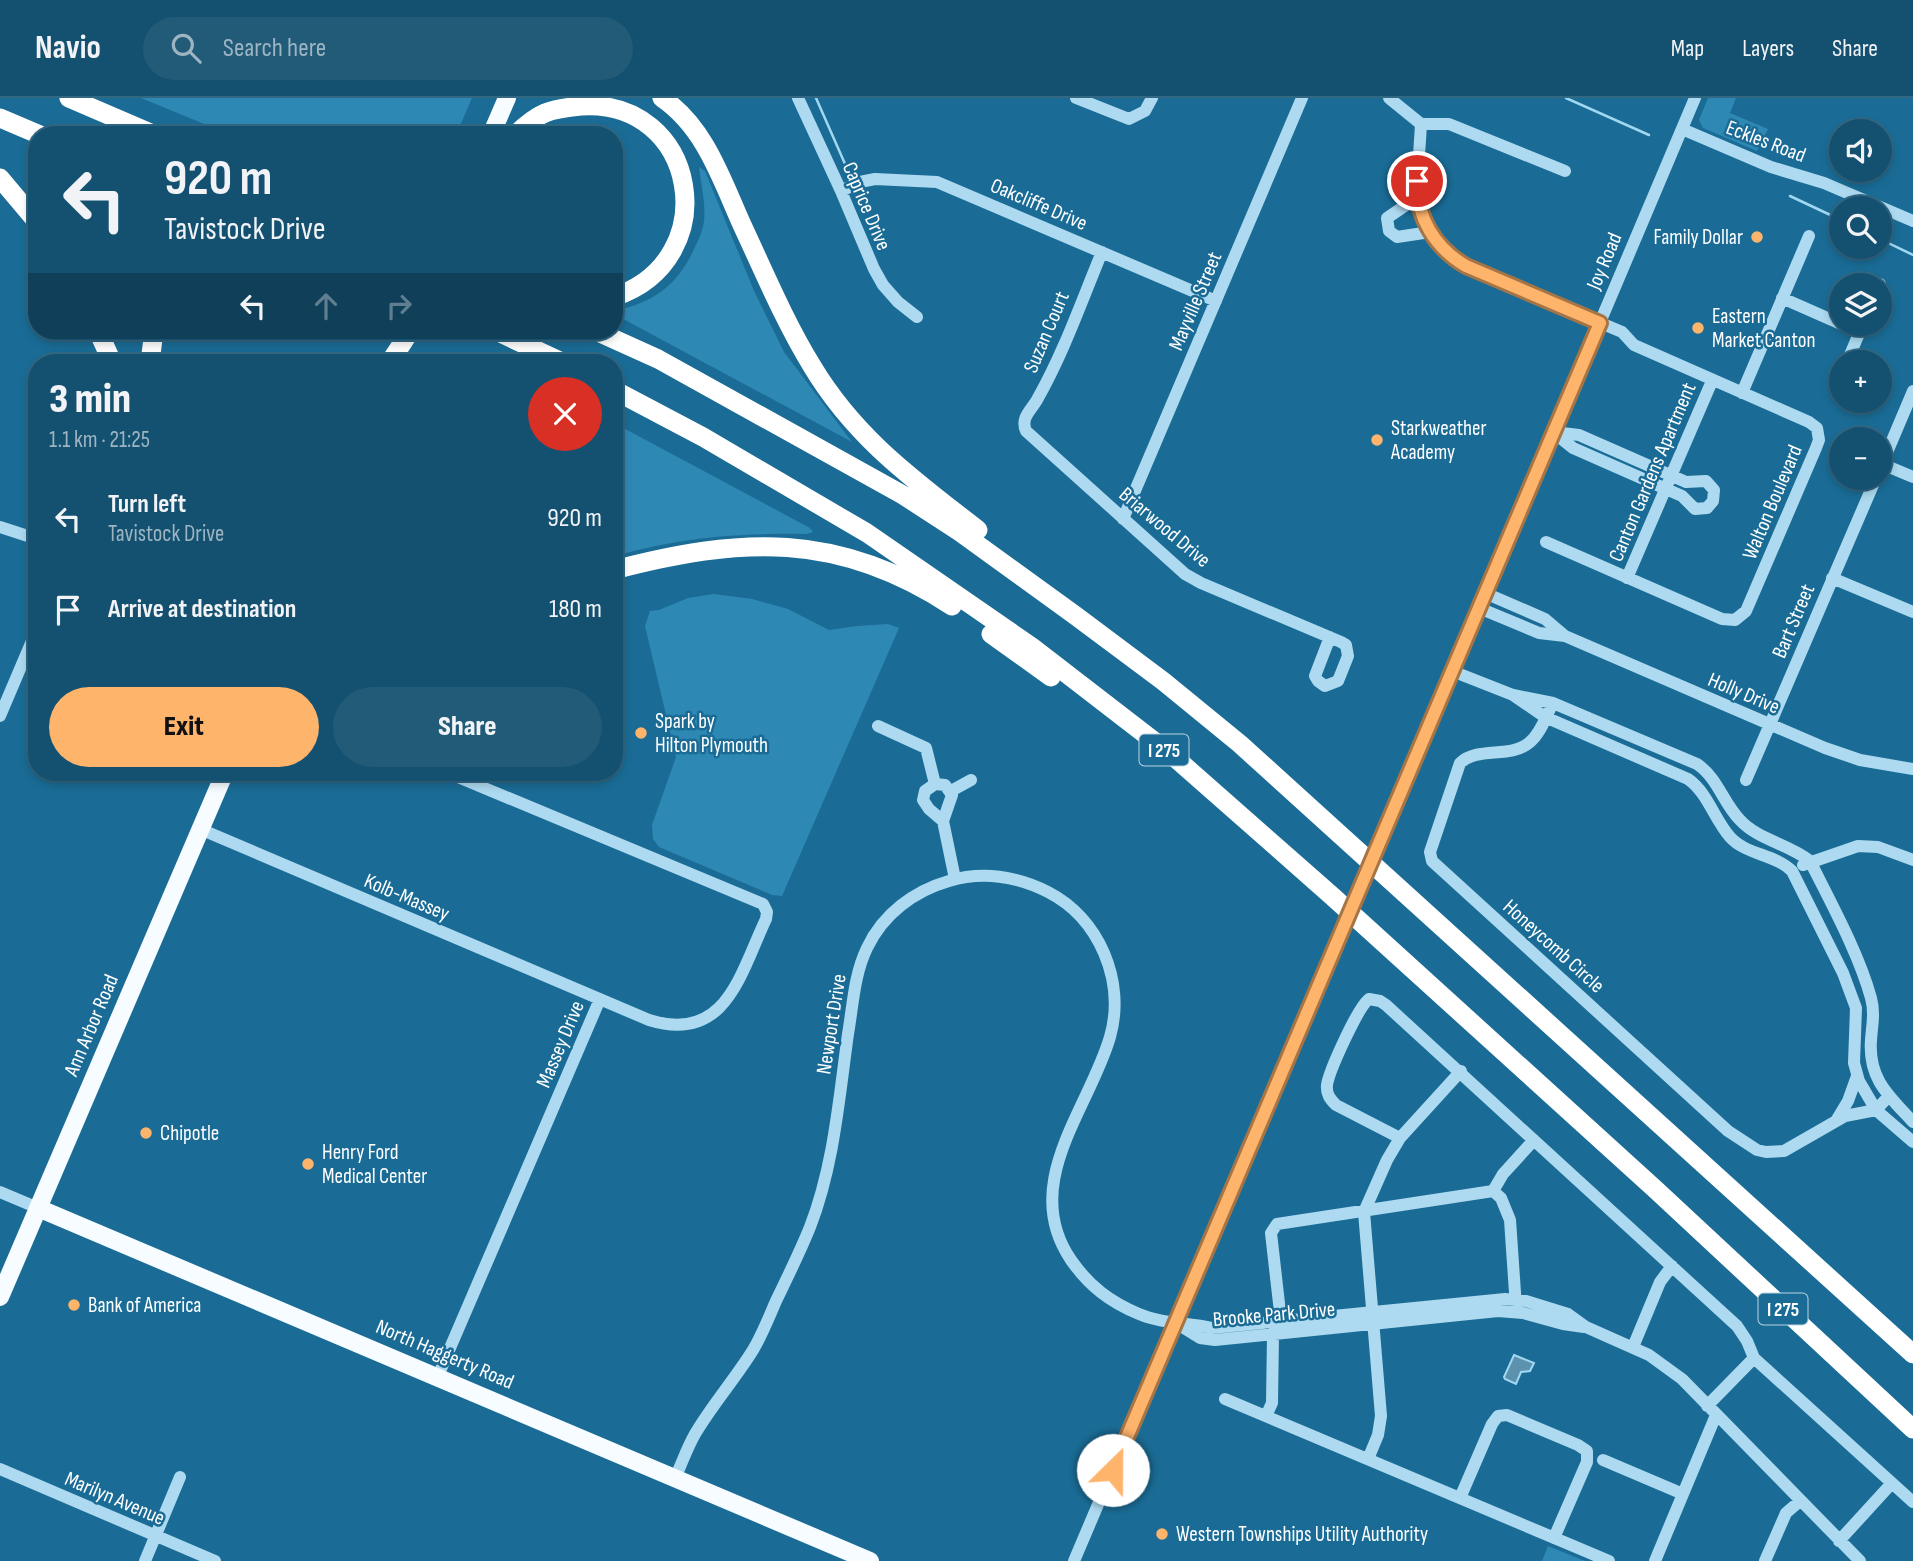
<!DOCTYPE html>
<html lang="en">
<head>
<meta charset="utf-8">
<style>
  body { margin:0; font-family:"Sofia Sans Condensed",sans-serif; background:#215b78; color:#f1f3f6; height:100vh; display:flex; flex-direction:column; font-size:26px; white-space:nowrap }
  * { box-sizing:border-box; margin:0 }
  p { font-size:23px; color:#9db5c3 }
  .icon { flex:none; width:38px; height:38px; fill:none; stroke:currentColor; stroke-width:2; stroke-linecap:round; stroke-linejoin:round }
  .map { position:relative; flex:1; overflow:hidden }
  .sheet { position:absolute; left:28px; top:256px; width:595px; height:427px; display:flex; flex-direction:column; background:#145170; border-radius:28px; box-shadow:0 4px 10px #0003,0 0 0 2px #336883 }
  .sheet>* { flex:none }
  .hud { position:absolute; left:28px; top:28px; width:595px; height:214px; border-radius:28px; box-shadow:0 4px 10px #0003,0 0 0 2px #336883; background:#145170; color:#f1f3f6; overflow:hidden }
  .buttons { position:absolute; left:1829px; top:21px; display:grid; gap:14px }
  .buttons a { display:grid; place-items:center; width:63px; height:63px; border-radius:50%; background:#145170; box-shadow:0 4px 10px #0003,0 0 0 2px #336883; font-size:35px }
  .pin { position:absolute; display:grid; place-items:center; width:60px; height:60px; color:#fff; margin:-30px; border:4px solid #fff; border-radius:50%; box-shadow:0 2px 7px #0007 }
  .me { position:absolute; width:77px; margin:-38px; rotate:23deg; stroke-linejoin:round; filter:drop-shadow(0 0 5px #0008) }
  .turn { display:flex; align-items:center; gap:24px; height:147px; padding:0 21px; font-size:32px }
  .turn .icon { width:91px; height:91px; stroke-width:2.5 }
  .turn b { display:block; font-size:49px; line-height:60px }
  .lanes { display:flex; align-items:center; height:66px; padding:0 21px; background:#0003; justify-content:center; gap:35px; direction:ltr }
  .lanes .off { opacity:.35 }
  .round { display:grid; place-items:center; flex:none; width:74px; height:74px; border-radius:37px; background:#215b78 }
  .summary { display:flex; align-items:center; justify-content:space-between; height:119px; padding:0 21px }
  h1 { font-size:42px; font-weight:800; line-height:52px }
  .cta { display:flex; gap:14px; margin-top:auto; padding:14px 21px }
  .cta a { flex:1; height:80px; border-radius:42px; background:#ffb46c; color:#111; font-size:28px; font-weight:800; line-height:80px; text-align:center }
  .cta a+a { background:#215b78; color:#f1f3f6 }
  ul { padding:0; list-style:none }
  li { display:flex; align-items:center; gap:21px; height:91px; padding:0 21px }
  li div { flex:1 }
  li b { display:block; font-size:26px }
  li em { font-style:normal }
  header { display:flex; align-items:center; gap:42px; box-sizing:border-box; height:98px; padding:0 35px; background:#145170; border-bottom:2px solid #336883 }
  header strong { font-size:33px }
  nav { display:flex; gap:38px; margin-inline-start:auto; font-size:24px }
  .search { width:490px; height:63px; background:#215b78; display:flex; align-items:center; gap:18px; box-sizing:border-box; padding:0 24px; border-radius:38px; color:#9db5c3; font-size:26px }
  .map>svg:first-child { display:block }
</style>
</head>
<body>
<header>
<strong>Navio</strong>
<div class="search"><svg class="icon" aria-label="search" viewBox="0 0 24 24"><circle cx="10" cy="10" r="6"/><path d="M15 15l6 6"/></svg>Search here</div>
<nav><a>Map</a><a>Layers</a><a>Share</a></nav>
</header>
<div class="map">
<svg width="1913" height="1463" viewBox="0 0 1913 1463">
  <rect width="100%" height="100%" fill="#1a6c96"/>
  <path fill="#2e88b4" d="M141,0H472L456,37H231Z
    M1708,0H1736L1730,15L1768,31L1757,53L1703,30L1699,22Z
    M699,69L705,73L754,193L784,254L852,344L614,216V213C655,204 678,187 695,149C699,141 703,132 704,123C706,107 701,86 699,69Z
    M614,325L810,430L813,434L807,436C736,435 683,439 614,458Z
    M714,496L752,501L788,511L829,532L857,528L888,526L899,530L782,798L772,797L659,749L653,741L652,727L676,659L645,528L650,513L659,512L688,500Z
    M1548,1448L1585,1463H1542Z"/>
  <path fill="#5d92ae" stroke="#a0d8f2" stroke-width="2" d="M1514,1257L1534,1265L1530,1273L1521,1274L1516,1286L1505,1281L1504,1279Z"/>
  <g fill="none" stroke-linecap="round" stroke-linejoin="round">
    <path stroke="#a0d8f2" stroke-width="2.5" d="M816,0L853,84
      M1566,0L1649,37
      M856,90L863,106
      M1790,98L1841,122
      M1880,141L1913,157"/>
    <path stroke="#addaf0" stroke-width="12" d="M798,0L841,93L874,171L883,187L898,204L917,219
      M1076,0L1129,21L1145,13L1152,0
      M1389,0L1421,26
      M1421,26C1418,83 1407,135 1466,168L1622,234L1634,247L1809,324L1817,330L1819,342L1816,350L1746,513L1735,522L1722,521L1546,444
      M1421,26H1449L1565,73
      M1682,31L1771,69L1824,85L1913,123
      M841,93L860,84L875,81L937,84L1216,203
      M1418,99L1387,120L1389,133L1397,139L1430,134
      M1102,154C1082,202 1064,254 1038,300C1032,312 1020,319 1026,333L1185,476L1201,485L1341,544L1346,547L1348,558L1338,583L1325,588L1318,583L1315,578L1330,539
      M1880,187V186
      M1782,200L1841,226
      M1847,264L1863,226
      M1840,280L1841,277
      M1742,295L1809,138
      M1553,334L1579,337L1686,384L1706,383L1714,392L1713,403L1707,410L1695,411L1682,398L1573,350Z
      M1882,366L1913,379
      M1880,371L1913,293
      M1123,421L1302,0
      M0,429L37,441
      M1627,480L1712,283
      M1832,480L1913,514
      M1485,495L1545,521L1565,538L1825,650L1860,662L1913,671
      M1479,510L1539,535L1565,538
      M1452,573L1513,597L1553,605L1697,666C1718,680 1723,705 1740,722C1758,742 1789,746 1810,763C1831,805 1859,856 1871,900C1875,915 1872,927 1871,942C1868,981 1889,998 1913,1024
      M1513,597L1545,619L1688,681C1708,695 1714,721 1730,739C1746,757 1775,756 1792,773L1843,875L1856,910L1854,965L1859,983L1876,1012L1913,1044
      M1553,605C1546,618 1541,635 1530,644C1511,661 1478,648 1460,665L1430,754L1432,763L1728,1033L1757,1052L1766,1054L1784,1053L1845,1018L1876,1012L1888,999
      M0,618L37,531
      M878,628L926,650L935,686
      M1746,682L1876,380
      M935,686L945,687L952,697L943,723L929,711L923,702L925,693Z
      M951,693L971,682
      M1394,711L1695,0
      M943,723L955,781
      M200,731L649,922C726,946 740,876 766,821L767,814L763,806L446,674
      M1803,767L1858,748L1878,749L1913,762
      M1836,1023L1848,1003L1857,978
      M1400,1040L1336,1007C1330,1001 1326,996 1327,987C1329,973 1358,909 1369,901L1380,903L1386,907L1737,1228L1747,1243L1754,1260L1707,1308
      M1493,1093L1501,1100L1510,1122L1516,1209
      M0,1094L38,1110
      M1179,1227L1200,1240L1215,1242L1498,1213L1523,1215L1563,1226L1584,1229
      M1633,1249L1660,1184L1672,1168
      M1754,1260L1913,1404
      M438,1278L600,901
      M1225,1301L1609,1463
      M1266,1318L1272,1305L1273,1236L1281,1223L1271,1135L1277,1126L1493,1093L1503,1076L1534,1042
      M1368,1361L1378,1337L1381,1318L1364,1114L1387,1062L1400,1040L1461,973
      M1603,1362L1683,1396
      M0,1371L215,1463
      M675,1380C682,1365 687,1350 695,1336C712,1307 735,1281 753,1252C762,1237 769,1219 776,1203C788,1178 800,1154 810,1129C834,1067 839,1000 848,936C853,907 854,877 867,850C883,816 914,793 949,783C982,773 1017,778 1048,794C1099,820 1126,883 1110,939C1089,1011 1019,1086 1071,1162C1089,1188 1110,1204 1139,1216C1162,1226 1188,1224 1212,1230L1505,1201L1526,1203L1568,1216L1586,1229L1649,1257L1682,1281L1860,1463
      M1460,1400L1492,1326L1498,1318L1507,1317L1578,1347L1587,1353V1364L1554,1440
      M1839,1443L1892,1385
      M145,1463L180,1379
      M1074,1463L1329,863
      M1655,1463L1716,1317
      M1765,1463L1786,1415L1800,1403"/>
    <path stroke="#f6fcff" stroke-width="18" d="M491,37L507,0
      M38,1110L870,1463
      M0,1199L225,674"/>
    <path stroke="#fff" stroke-width="19" d="M69,0L155,37
      M662,0C706,30 722,83 743,129C765,176 785,224 812,268C855,340 914,382 978,432
      M0,20L40,37
      M515,37C539,14 549,11 581,8C698,0 726,162 614,199
      M0,80L37,124
      M98,233L112,264
      M496,233L562,264
      M596,233L658,261L903,397L960,434L1076,518L1163,583L1240,646L1913,1256
      M150,264L154,233
      M390,264L407,238
      M614,292L703,339L867,435L1032,549L1172,657L1332,798L1655,1091L1913,1331
      M614,472C740,439 838,433 952,508
      M991,536L1051,579"/>
    <path stroke="#addaf0" stroke-width="12" d="M1329,863L1394,711"/>
  </g>
  <g fill="none" stroke-linecap="round" stroke-linejoin="round">
    <defs>
      <path id="route" d="M1113,1372L1600,225L1466,168C1435,150 1416,119 1417,83"/>
    </defs>
    <use href="#route" stroke="#a67546" stroke-width="18"/>
    <use href="#route" stroke="#ffb46c" stroke-width="12"/>
  </g>
  <g fill="#ffb46c" stroke="#1a6c96" stroke-width="2.5">
    <circle cx="1757" cy="139" r="7"/>
    <circle cx="1698" cy="230" r="7"/>
    <circle cx="1377" cy="342" r="7"/>
    <circle cx="641" cy="635" r="7"/>
    <circle cx="146" cy="1035" r="7"/>
    <circle cx="308" cy="1066" r="7"/>
    <circle cx="74" cy="1207" r="7"/>
    <circle cx="1162" cy="1436" r="7"/>
  </g>
  <g text-anchor="middle" stroke-width="5" stroke-linejoin="round" paint-order="stroke">
    <g fill="#1a6c96" stroke="#bad3e0" stroke-width="2">
      <rect x="1139.5" y="636.5" width="49" height="31" rx="5"/>
      <rect x="1758.5" y="1195.5" width="49" height="31" rx="5"/>
    </g>
    <g font-size="19" font-weight="bold" fill="#fff">
      <text x="1164" y="659">I 275</text>
      <text x="1783" y="1218">I 275</text>
    </g>
    <g font-size="21" fill="#fff" stroke="#1a6c96">
      <text transform="translate(1766 43) rotate(21)" y="7">Eckles Road</text>
      <text transform="translate(1039 106) rotate(23)" y="7">Oakcliffe Drive</text>
      <text transform="translate(867 108) rotate(67)" y="7">Caprice Drive</text>
      <text transform="translate(1604 163) rotate(-67)" y="7">Joy Road</text>
      <text transform="translate(1195 203) rotate(-67)" y="7">Mayville Street</text>
      <text transform="translate(1046 234) rotate(-67)" y="7">Suzan Court</text>
      <text transform="translate(1652 374) rotate(-67)" y="7">Canton Gardens Apartment</text>
      <text transform="translate(1772 404) rotate(-67)" y="7">Walton Boulevard</text>
      <text transform="translate(1165 429) rotate(40)" y="7">Briarwood Drive</text>
      <text transform="translate(1793 523) rotate(-67)" y="7">Bart Street</text>
      <text transform="translate(1744 595) rotate(23)" y="7">Holly Drive</text>
      <text transform="translate(407 799) rotate(23)" y="7">Kolb-Massey</text>
      <text transform="translate(1554 848) rotate(42)" y="7">Honeycomb Circle</text>
      <text transform="translate(831 926) rotate(-81)" y="7">Newport Drive</text>
      <text transform="translate(91 927) rotate(-67)" y="7">Ann Arbor Road</text>
      <text transform="translate(560 946) rotate(-67)" y="7">Massey Drive</text>
      <text transform="translate(1274 1216) rotate(-5)" y="7">Brooke Park Drive</text>
      <text transform="translate(445 1256) rotate(23)" y="7">North Haggerty Road</text>
      <text transform="translate(115 1400) rotate(23)" y="7">Marilyn Avenue</text>
    </g>
    <g font-size="21" fill="#fff" stroke="#1a6c96" text-anchor="start">
      <text x="1743" y="146" text-anchor="end">Family Dollar</text>
      <text x="1712" y="225">Eastern<tspan x="1712" dy="24">Market Canton</tspan></text>
      <text x="1391" y="337">Starkweather<tspan x="1391" dy="24">Academy</tspan></text>
      <text x="655" y="630">Spark by<tspan x="655" dy="24">Hilton Plymouth</tspan></text>
      <text x="160" y="1042">Chipotle</text>
      <text x="322" y="1061">Henry Ford<tspan x="322" dy="24">Medical Center</tspan></text>
      <text x="88" y="1214">Bank of America</text>
      <text x="1176" y="1443">Western Townships Utility Authority</text>
    </g>
  </g>
</svg>
<div class="buttons">
<a><svg class="icon" aria-label="sound" viewBox="0 0 24 24"><path d="M4 9h4l5-4v14l-5-4H4zM17 9q2 3 0 6"/></svg></a>
<a><svg class="icon" aria-label="search" viewBox="0 0 24 24"><circle cx="10" cy="10" r="6"/><path d="M15 15l6 6"/></svg></a>
<a><svg class="icon" aria-label="layers" viewBox="0 0 24 24"><path d="M12 4l9 5-9 5-9-5zM3 14l9 5 9-5"/></svg></a>
<a>+</a>
<a>−</a>
</div>
<div class="pin" style="left:1417px;top:83px;background:#d93025"><svg class="icon" aria-label="arrive" viewBox="0 0 24 24"><path d="M6 21V4h12l-3 4 3 4H6"/></svg></div>
<svg class="me" style="left:1113px;top:1372px" viewBox="-20 -20 40 40"><circle r="19" fill="#fff"/><path d="M0-13L10 11 0 6-10 11z" fill="#ffb46c"/></svg>
<div class="hud">
<div class="turn"><svg class="icon" aria-label="left" viewBox="0 0 24 24"><path d="M17 20v-9H6M10 6l-5 5 5 5"/></svg><div><b>920 m</b>Tavistock Drive</div></div>
<div class="lanes"><svg class="icon" aria-label="left" viewBox="0 0 24 24"><path d="M17 20v-9H6M10 6l-5 5 5 5"/></svg><svg class="icon off" aria-label="ahead" viewBox="0 0 24 24"><path d="M12 20V5M6 11l6-6 6 6"/></svg><svg class="icon off" aria-label="right" viewBox="0 0 24 24"><path d="M7 20v-9h11M14 6l5 5-5 5"/></svg></div>
</div>
<section class="sheet">
<div class="summary"><div><h1>3 min</h1><p>1.1 km · 21:25</p></div><a class="round" style="background:#d93025;color:#fff"><svg class="icon" aria-label="close" viewBox="0 0 24 24"><path d="M6 6l12 12M18 6L6 18"/></svg></a></div>
<ul>
<li><svg class="icon" aria-label="left" viewBox="0 0 24 24"><path d="M17 20v-9H6M10 6l-5 5 5 5"/></svg><div><b>Turn left</b><p>Tavistock Drive</p></div><em>920 m</em></li>
<li><svg class="icon" aria-label="arrive" viewBox="0 0 24 24"><path d="M6 21V4h12l-3 4 3 4H6"/></svg><div><b>Arrive at destination</b></div><em>180 m</em></li>
</ul>
<div class="cta"><a>Exit</a><a>Share</a></div>
</section>
</div>
</body>
</html>
